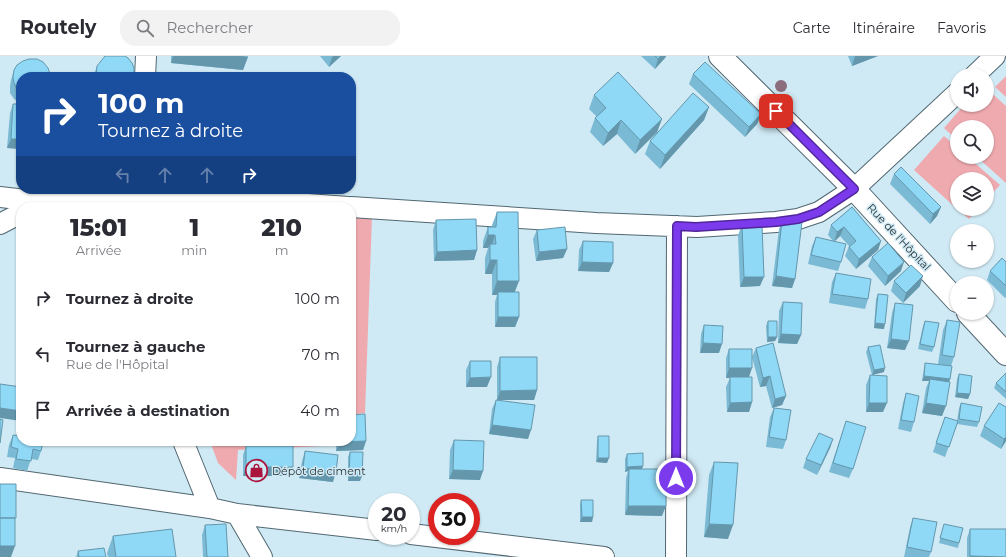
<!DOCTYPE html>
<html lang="fr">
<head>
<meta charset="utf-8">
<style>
  body { margin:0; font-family:Montserrat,sans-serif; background:#f2f2f3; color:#2b2b33; height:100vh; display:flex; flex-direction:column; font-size:15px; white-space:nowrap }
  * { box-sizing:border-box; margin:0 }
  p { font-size:13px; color:#7c7c81 }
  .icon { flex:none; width:22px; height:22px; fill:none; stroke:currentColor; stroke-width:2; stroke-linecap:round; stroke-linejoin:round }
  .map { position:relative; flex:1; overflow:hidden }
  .panel { position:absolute; left:16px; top:146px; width:340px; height:244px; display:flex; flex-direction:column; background:#fff; border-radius:16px; box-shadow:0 1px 3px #0004 }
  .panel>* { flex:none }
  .hud { position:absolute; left:16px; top:16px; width:340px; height:122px; border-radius:16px; box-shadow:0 1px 3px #0004; background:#1a4fa0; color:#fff; overflow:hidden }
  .buttons { position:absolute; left:950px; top:12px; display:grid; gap:8px }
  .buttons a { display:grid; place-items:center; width:44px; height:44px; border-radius:50%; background:#fff; box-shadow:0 1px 3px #0004; font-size:20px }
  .speed { position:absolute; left:368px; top:437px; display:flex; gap:8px; font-size:20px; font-weight:700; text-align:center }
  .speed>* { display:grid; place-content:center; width:52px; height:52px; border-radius:50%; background:#fff; box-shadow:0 1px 3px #0004; line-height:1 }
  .speed small { font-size:10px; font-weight:400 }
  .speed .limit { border:6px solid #d22; background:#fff; color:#111 }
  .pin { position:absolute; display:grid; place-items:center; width:34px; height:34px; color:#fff; margin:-17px; border-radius:8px; box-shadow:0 2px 6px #0006 }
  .me { position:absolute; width:44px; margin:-22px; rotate:0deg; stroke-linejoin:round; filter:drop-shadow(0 0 3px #0008) }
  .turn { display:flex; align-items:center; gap:14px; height:84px; padding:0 16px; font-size:18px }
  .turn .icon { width:52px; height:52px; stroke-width:2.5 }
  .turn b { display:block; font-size:28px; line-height:34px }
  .lanes { display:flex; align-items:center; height:38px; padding:0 16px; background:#0003; justify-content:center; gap:20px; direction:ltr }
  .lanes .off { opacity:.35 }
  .eta { display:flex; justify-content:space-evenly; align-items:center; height:68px; text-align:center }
  .eta b { font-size:24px; font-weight:800; line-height:28px }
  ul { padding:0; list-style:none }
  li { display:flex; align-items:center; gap:12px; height:56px; padding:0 16px }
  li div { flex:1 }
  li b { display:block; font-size:15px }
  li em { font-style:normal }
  header { display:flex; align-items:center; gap:24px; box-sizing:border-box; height:56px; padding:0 20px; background:#fff; border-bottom:1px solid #e1e1e2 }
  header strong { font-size:19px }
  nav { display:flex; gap:22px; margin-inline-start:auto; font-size:14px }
  .search { width:280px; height:36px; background:#f2f2f3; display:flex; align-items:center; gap:10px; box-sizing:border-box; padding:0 14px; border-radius:16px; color:#7c7c81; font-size:15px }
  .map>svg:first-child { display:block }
</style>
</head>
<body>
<header>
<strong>Routely</strong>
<div class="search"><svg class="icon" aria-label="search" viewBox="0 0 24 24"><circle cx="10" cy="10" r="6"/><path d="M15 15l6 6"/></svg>Rechercher</div>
<nav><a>Carte</a><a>Itinéraire</a><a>Favoris</a></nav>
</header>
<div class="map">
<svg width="1006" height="501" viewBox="0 0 1006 501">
  <rect width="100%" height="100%" fill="#d0eaf5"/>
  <path fill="#efaaaf" d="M1006,20V41L995,31Z
    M987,33L1006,50V127L977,101H987V71H957V84L944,72L964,49H987Z
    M944,80L957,91V101H968L1000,129L987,143V123H957V153L914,114Z
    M958,153H978L969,163Z
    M351,160L372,161L365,357L351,359Z
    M210,385H323V390L238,394L236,424L218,407Z"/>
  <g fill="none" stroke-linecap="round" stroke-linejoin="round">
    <defs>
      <path id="minor" d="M975,19L995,0
        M145,21L146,0
        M0,141L42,146
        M33,151L42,146L91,137L186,139L348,151
        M351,151L596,167L697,171L776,166L798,163L819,156L854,133L957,37
        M0,168L21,157
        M183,385L210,452
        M0,422L210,452L237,458L377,474
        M237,458L262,501
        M411,478L604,501
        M676,501L677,170"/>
      <path id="tertiary" d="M720,0L854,133L957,245
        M968,257L1006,298"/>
    </defs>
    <use href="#minor" stroke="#516771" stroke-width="22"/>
    <use href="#tertiary" stroke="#516771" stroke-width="24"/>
    <use href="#minor" stroke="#fff" stroke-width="20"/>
    <use href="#tertiary" stroke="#fff" stroke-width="22"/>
  </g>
  <circle fill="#8d6e7d" cx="781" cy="30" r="6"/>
  <path fill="#7bbad4" d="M171,0H248L243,14L171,7Z
    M320,0H341L329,11Z
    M641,0H666L665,2L655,13Z
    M848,0H878L852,10Z
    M97,10L134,21H93Z
    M14,14L21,21V47L14,43L10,37V30L11,24Z
    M693,18L761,58L757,68L745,81L689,28Z
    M594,39L662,63L657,76L709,51L704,64L660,113L645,98L650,85L657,76L635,98L617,78L603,90L590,76L595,62L597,61L589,53Z
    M13,48L21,93L7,92L10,57Z
    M894,118L941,151L937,160L930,168L890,128Z
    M852,151L881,185L878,194L856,213L845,200L849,190L840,180L834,185L841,206L838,215L808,208L812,190L816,181L833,185L828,179L831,169Z
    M497,156L515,236L519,261L515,271H495V246L497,239H492V218H485V202L488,192H483V185L488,171H492V169Z
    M436,164L477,194L474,204L434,205L433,174Z
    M782,164L795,223L792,232L772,230L779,173Z
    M742,169L760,230L740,231L738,179Z
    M537,174L567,193L563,202L536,205L533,183Z
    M583,185L613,207L609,216L578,215L579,194Z
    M872,201L901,215L885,230L868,210Z
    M1006,206V241L1005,242L987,224L990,215Z
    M836,217L868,243L865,253L829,247L832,226Z
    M894,225L920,230L903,247L891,235Z
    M878,238L884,273L874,272L876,243Z
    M783,246L801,279L797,288L778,287L779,255Z
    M895,247L905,294L887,292L892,257Z
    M947,264L954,301L951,310L950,323L942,360L922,357L926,332L929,325H922L924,312L925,307L947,310L938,308L943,274Z
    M768,265L777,281L775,285L767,286L766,270Z
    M925,265L934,291L932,296L918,293L923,270Z
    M704,269L719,297H700L701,278Z
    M868,291L884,316L872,319L866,296Z
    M756,292L786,340L782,349L772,352L766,330L760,331L752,301Z
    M729,293L749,321L752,346L749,356H727L726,331L730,322H726V302Z
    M500,301L537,334L534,344H497V311Z
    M470,305L487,331H466V314Z
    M1006,317V343L994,332L996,327Z
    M959,318L970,338L968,343L955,341L957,323Z
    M870,319L883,356H866V329Z
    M906,337L914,366L911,376L898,373L903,347Z
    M496,344L528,383L489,378L492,353Z
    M961,347L979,366L977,371L957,368L945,401L933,396L945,361L957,365L959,352Z
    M1006,351V385L1001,393L980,380L984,370Z
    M774,352L786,384L783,393L766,391L770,361Z
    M846,365L853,413L849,422L829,416Z
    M21,372V385L41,395L38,404L31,403L27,415L13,412L15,402L7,401L9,389L13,379L19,380Z
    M598,380L607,407L596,406L597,385Z
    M833,383L830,392L817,419L803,412L806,403Z
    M454,384L480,424L449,423L450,394Z
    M336,385H366L363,394L336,395Z
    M246,390L289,420H243V399Z
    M305,395L333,426L299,422L302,405Z
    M350,396L360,425H348V401Z
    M627,398L643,410L642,413L662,460L625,459L626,422L628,415L625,416V403Z
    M714,406L728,483L704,481L709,419Z
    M581,444L593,461L592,466H580V448Z
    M913,462L931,496L929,501H904L910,471Z
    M944,468L959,487L958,492L939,487Z
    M205,469L228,501H203L202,479Z
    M970,473H1006L1005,501H967V482Z
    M113,480L176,501H108L107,497Z
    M78,495L106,501H76Z"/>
  <path fill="#6497ac" d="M173,0H241L248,1L243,14L171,7Z
    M334,0H341L329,11L332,1Z
    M661,0H666L665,2L655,13L658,3Z
    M855,0H878L852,10Z
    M709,51L704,64L660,113L665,99Z
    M761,58L757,68L745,81L749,71Z
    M662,63L657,76L635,98L640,84Z
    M621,64L617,78L603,90L608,77Z
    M11,83H21V93L7,92Z
    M941,151L937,160L930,168L933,158Z
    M844,171L840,180L834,186L837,176Z
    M488,179H495L491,192L490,188L488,192H483Z
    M881,185L878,194L856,213L859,203Z
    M567,193L563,202L536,205L539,196Z
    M477,194L474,204L434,205L437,196Z
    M490,204H497L492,218H485Z
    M582,206L613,207L609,216L578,215Z
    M904,206L901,215L885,230L888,220Z
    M776,220L795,223L792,232L772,230Z
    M923,220L920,230L903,247L906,237Z
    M744,221H764L760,230L740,231Z
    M497,225H519L514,238L498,236L497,239H492Z
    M498,261H519L515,271H495Z
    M875,267L885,268L884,273L874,272Z
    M781,278L801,279L797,288L778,287Z
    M768,281H777L775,285L767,286Z
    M891,283L909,285L905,294L887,292Z
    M703,287L722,288L719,297H700Z
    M729,312H752L749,321L726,322Z
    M885,312L884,316L872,319L874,314Z
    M770,320L766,330L760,331L763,322Z
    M924,320L950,323L948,327L930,323L929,325H922Z
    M491,321L487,331H466L470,322Z
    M537,334L534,344H497L500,335Z
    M957,337L970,338L968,343L955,341Z
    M786,340L782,349L772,352L775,343Z
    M752,346L749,356H727L730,347Z
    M869,347H887L883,356H866Z
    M926,347L946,350L942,360L922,357Z
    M0,352L21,355V365L0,362Z
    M492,369L531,374L528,383L489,378Z
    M1006,381V385L1001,393L1004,383Z
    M833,383L830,392L817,419L821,409Z
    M366,385L363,394L336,395L340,386Z
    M598,402H609L607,407L596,406Z
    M643,410L641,415L629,413L628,415L625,416L627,411Z
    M246,411H293L289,420H243Z
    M303,412L336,416L333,426L299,422Z
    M453,414L483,415L480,424L449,423Z
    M349,420H362L360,425H348Z
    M628,450H666L662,460L625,459Z
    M582,461H593L592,466H580Z
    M709,468L733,469L728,483L704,481Z
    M0,490H15L11,501H0Z
    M970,500L1006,501H970Z"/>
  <path fill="#8fd8f6" stroke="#6497ac" d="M105,0H125L128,2L132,7L134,12V21H96L97,10Z
    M655,0H661L658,3Z
    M29,3H37L43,6L48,12L50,18V21H21V36L17,33L14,27L13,21L14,14L17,9L23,5Z
    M705,6L761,58L749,71L693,18Z
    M618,16L662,63L640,84L621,64L608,77L595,62L606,52L594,39Z
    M693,37L709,51L665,99L650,85Z
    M13,48H21V83H11Z
    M901,111L941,151L933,158L894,118Z
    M852,151L881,185L859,203L849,191L856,185L844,171L837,176L831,169Z
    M497,156H518L519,225H497V204H490V188H496L495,179H488V171H496Z
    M476,163L477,194L437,196L436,164Z
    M782,164L802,166L795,223L776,220Z
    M742,169H762L764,221H744Z
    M565,171L567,193L539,196L537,174Z
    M816,181L846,188L841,206L811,199Z
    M583,185L613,186V207L582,206Z
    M888,187L904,206L888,220L872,201Z
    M1002,202L1006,206V230L990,215Z
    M911,209L923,220L906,237L894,225Z
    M836,217L871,223L868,243L832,238Z
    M498,236H519V261H498Z
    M878,238L888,239L885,268L875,267Z
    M783,246L802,247L801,279L781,278Z
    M895,247L913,249L909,285L891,283Z
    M947,264L960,266L954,301L942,299Z
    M768,265H777V281H768Z
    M925,265L939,267L934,291L920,288Z
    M704,269L723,270L722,288L703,287Z
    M773,287L786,340L775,343L770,320L763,322L756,292Z
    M880,289L885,312L874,314L868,291Z
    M729,293H752V312H729Z
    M500,301H537V334L500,335Z
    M470,305H491V321L470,322Z
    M925,307L952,310L950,323L924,320Z
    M1006,317V336L996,327Z
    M959,318L972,320L970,338L957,337Z
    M870,319L887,320V347H869Z
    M730,321H752V346L730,347Z
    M930,323L950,326L946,350L926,347Z
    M0,328L21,331V355L0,352Z
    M906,337L919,340L914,366L901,364Z
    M496,344L535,349L531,374L492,369Z
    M961,347L982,351L979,366L959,363Z
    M999,347L1006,351V381L1004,383L984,370Z
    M774,352L791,354L786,384L769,381Z
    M365,358L366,385L340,386V385H351V359Z
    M945,361L958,365L949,391L936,387Z
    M0,363L3,364L0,387Z
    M846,365L866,371L853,413L833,407Z
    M819,377L833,383L821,409L806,403Z
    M13,379L21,380V385L43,386L41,395L33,393L31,405L16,403L18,393L11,391Z
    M598,380H609V402H598Z
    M454,384L484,385L483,415L453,414Z
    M246,390H293V411H246Z
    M305,395L338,399L336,416L303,412Z
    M350,396H363L362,420H349Z
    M643,397V410L627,411V398Z
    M714,406L738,407L733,469L709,468Z
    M629,413H666V450H628Z
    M0,428H16V462H0Z
    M581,444H593V461H582Z
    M0,462H15V490H0Z
    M913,462L937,466L931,496L907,491Z
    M226,468L228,501H207L205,469Z
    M944,468L963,472L959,487L940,482Z
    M172,473L176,501H116L113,480Z
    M970,473H1006V501L970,500Z
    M104,492L106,501H79L78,495Z"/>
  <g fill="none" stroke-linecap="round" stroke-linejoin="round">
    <defs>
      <path id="route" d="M676,422L677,170L696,171L776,166L798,163L819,156L854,133L776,55"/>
    </defs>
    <use href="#route" stroke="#51269a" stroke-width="10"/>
    <use href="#route" stroke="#7c3aed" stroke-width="7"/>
  </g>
  <defs>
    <symbol id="shop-ring" viewBox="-11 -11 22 22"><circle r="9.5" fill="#d0eaf5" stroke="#ab153d" stroke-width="1.5"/><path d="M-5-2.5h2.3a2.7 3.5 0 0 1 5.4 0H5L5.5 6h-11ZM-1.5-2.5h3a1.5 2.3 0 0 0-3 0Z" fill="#ab153d"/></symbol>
  </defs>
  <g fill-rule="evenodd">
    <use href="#shop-ring" x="244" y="402" width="25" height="25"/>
  </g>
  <g text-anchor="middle" stroke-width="3" stroke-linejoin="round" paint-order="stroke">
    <g font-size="11" fill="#293337" stroke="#d0eaf5">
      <text transform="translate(899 181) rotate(47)" y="4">Rue de l'Hôpital</text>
    </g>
    <g font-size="11" fill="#293337" stroke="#d0eaf5" text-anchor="start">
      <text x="272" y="419">Dépôt de ciment</text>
    </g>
  </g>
</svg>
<div class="buttons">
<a><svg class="icon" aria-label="sound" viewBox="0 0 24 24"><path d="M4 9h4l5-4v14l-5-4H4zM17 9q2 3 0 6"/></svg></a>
<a><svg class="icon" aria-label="search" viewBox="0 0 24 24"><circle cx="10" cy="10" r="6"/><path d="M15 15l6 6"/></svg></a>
<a><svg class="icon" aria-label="layers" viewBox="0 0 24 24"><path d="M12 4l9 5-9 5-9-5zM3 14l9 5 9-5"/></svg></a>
<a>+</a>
<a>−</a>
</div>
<div class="speed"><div>20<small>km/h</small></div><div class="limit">30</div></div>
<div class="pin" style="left:776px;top:55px;background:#d93025"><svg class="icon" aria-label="arrive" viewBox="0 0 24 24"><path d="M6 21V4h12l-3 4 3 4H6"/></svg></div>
<svg class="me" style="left:676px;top:422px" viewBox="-20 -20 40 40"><circle r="17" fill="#7c3aed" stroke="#fff" stroke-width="3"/><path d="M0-11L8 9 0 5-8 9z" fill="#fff"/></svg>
<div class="hud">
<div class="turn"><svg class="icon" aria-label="right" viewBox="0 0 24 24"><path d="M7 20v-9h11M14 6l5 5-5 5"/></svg><div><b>100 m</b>Tournez à droite</div></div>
<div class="lanes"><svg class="icon off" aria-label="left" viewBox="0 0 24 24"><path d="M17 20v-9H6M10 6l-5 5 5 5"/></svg><svg class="icon off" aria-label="ahead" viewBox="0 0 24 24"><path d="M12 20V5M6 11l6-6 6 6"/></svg><svg class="icon off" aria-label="ahead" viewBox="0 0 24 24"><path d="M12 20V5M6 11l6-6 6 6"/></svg><svg class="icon" aria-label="right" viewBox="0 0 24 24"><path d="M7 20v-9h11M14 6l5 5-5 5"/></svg></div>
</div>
<section class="panel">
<div class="eta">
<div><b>15:01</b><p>Arrivée</p></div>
<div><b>1</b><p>min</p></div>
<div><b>210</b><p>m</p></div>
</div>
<ul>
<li><svg class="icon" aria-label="right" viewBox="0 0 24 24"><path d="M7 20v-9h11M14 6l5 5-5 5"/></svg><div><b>Tournez à droite</b></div><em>100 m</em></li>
<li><svg class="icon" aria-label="left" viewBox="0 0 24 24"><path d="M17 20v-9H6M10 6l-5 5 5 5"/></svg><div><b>Tournez à gauche</b><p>Rue de l'Hôpital</p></div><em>70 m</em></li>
<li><svg class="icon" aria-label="arrive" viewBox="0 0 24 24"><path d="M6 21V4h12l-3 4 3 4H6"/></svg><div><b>Arrivée à destination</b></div><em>40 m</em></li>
</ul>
</section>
</div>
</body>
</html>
